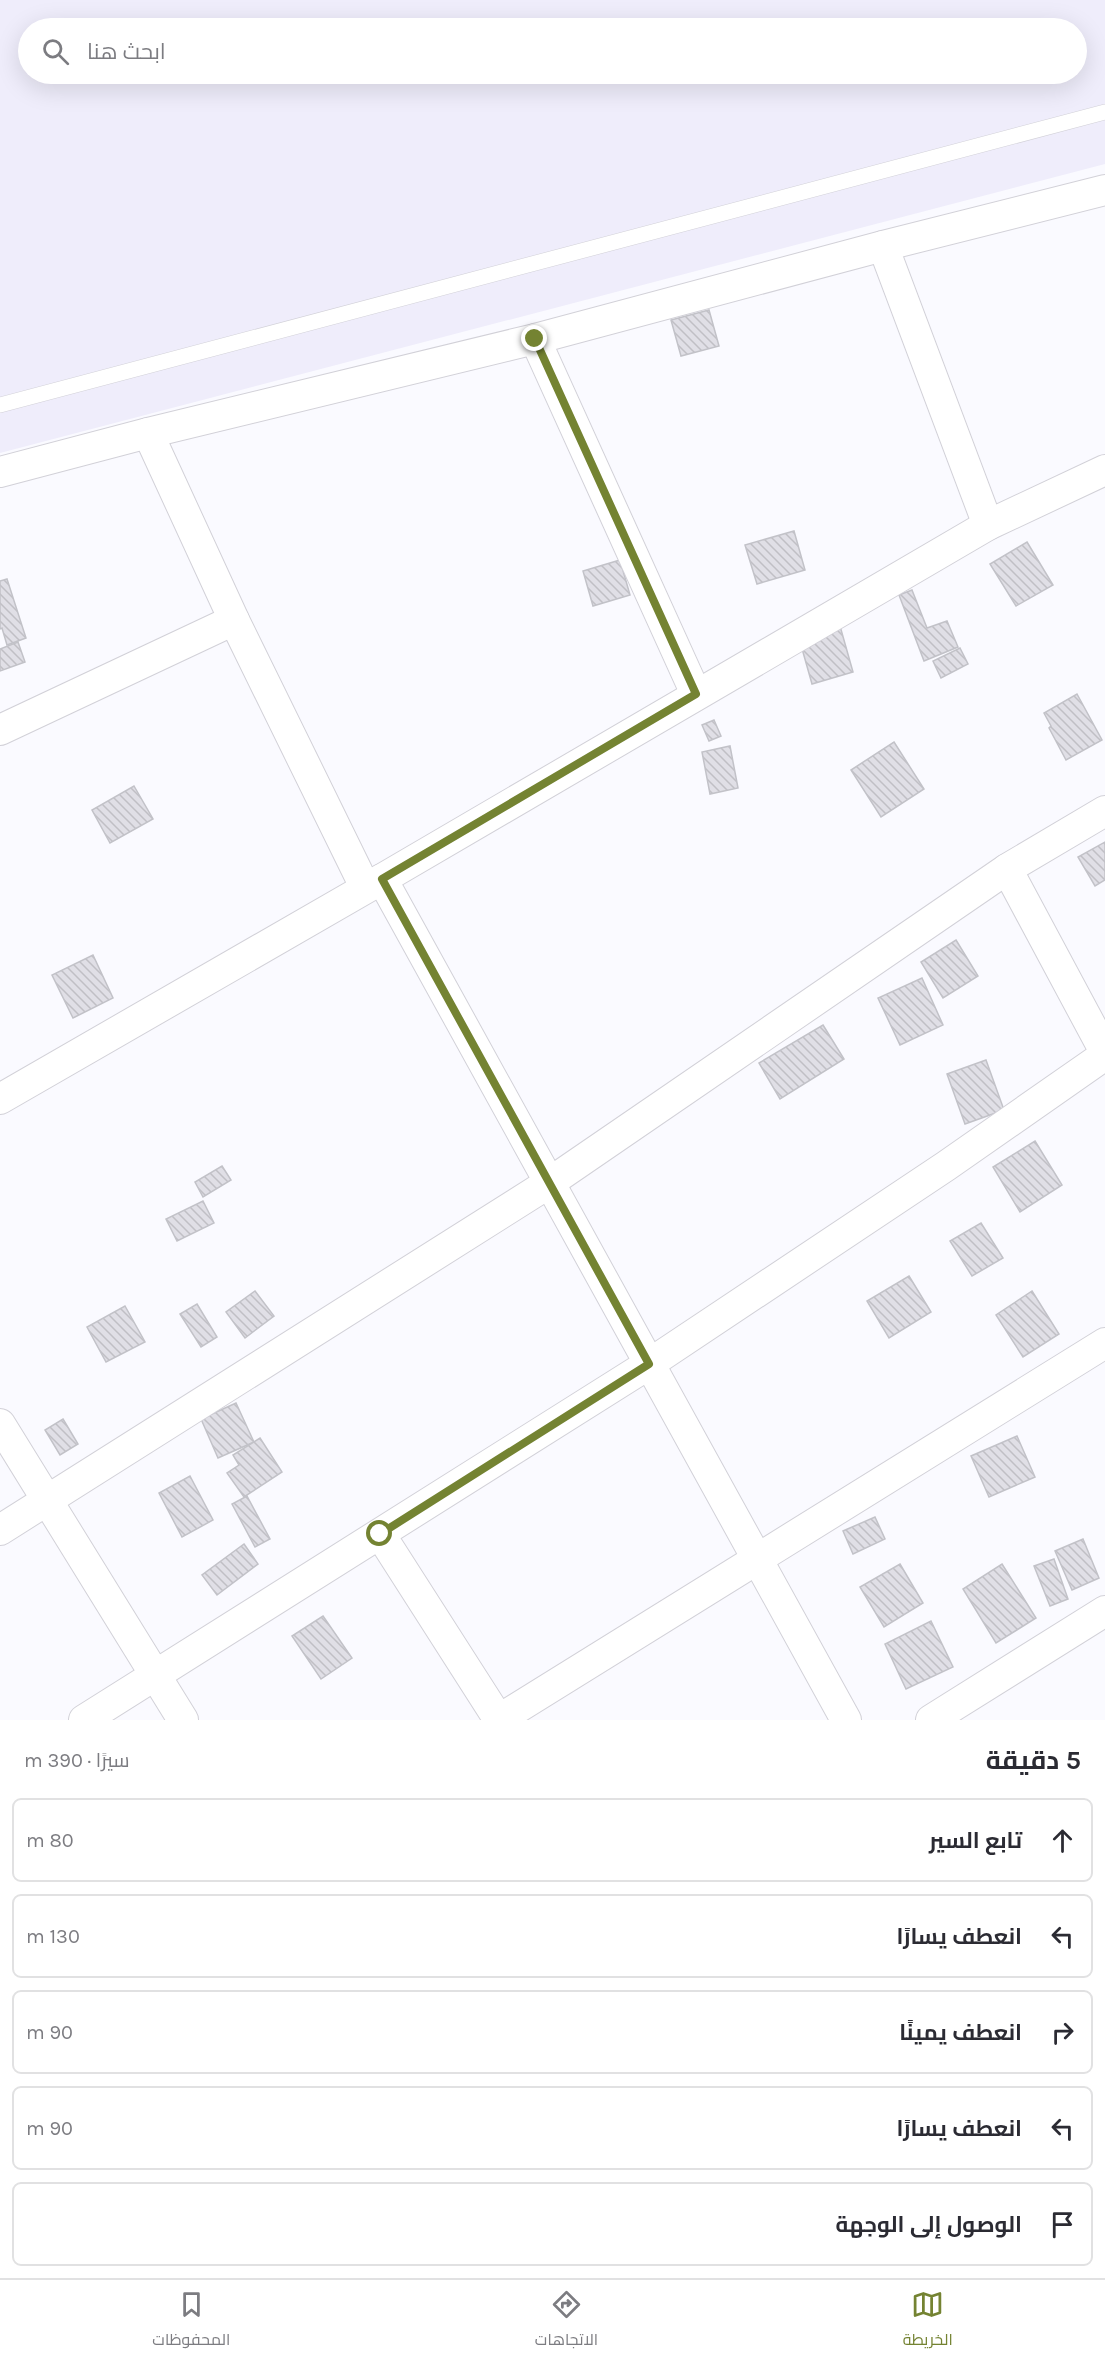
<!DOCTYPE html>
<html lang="ar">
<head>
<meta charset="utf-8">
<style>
	body { margin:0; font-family:Karla,Cairo,sans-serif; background:#f7f7f7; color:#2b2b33; direction:rtl }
	.stop { position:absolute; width:18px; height:18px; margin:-14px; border:4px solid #748332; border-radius:50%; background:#fff }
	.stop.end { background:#748332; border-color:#fff; box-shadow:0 2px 6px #0008 }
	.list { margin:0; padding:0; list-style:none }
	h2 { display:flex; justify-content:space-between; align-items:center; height:78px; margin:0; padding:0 24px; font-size:26px }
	h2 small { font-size:20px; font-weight:400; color:#7c7c81 }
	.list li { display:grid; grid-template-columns:39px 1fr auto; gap:18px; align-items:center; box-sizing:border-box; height:84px; margin:0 12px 12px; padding:0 12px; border:2px solid #e1e1e2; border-radius:9px }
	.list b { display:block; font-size:22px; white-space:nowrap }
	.list em { font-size:20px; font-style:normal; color:#7c7c81 }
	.icon { flex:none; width:33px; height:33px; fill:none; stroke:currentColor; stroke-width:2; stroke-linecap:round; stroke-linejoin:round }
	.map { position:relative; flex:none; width:1105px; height:1720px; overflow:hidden; direction:ltr }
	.search { position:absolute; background:#fff; box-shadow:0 6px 24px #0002; left:18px; right:18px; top:18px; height:66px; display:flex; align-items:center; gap:15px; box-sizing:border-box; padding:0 21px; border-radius:33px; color:#7c7c81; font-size:22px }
	.sheet { height:558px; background:#fff }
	nav { display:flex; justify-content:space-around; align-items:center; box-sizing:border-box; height:84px; border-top:2px solid #e1e1e2; background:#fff; font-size:16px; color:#7c7c81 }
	nav a { display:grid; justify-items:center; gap:3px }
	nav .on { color:#748332 }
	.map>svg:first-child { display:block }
	.built { fill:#efedfb; fill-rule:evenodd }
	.building { fill:url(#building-back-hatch); stroke:#c2c2c8; stroke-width:1.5 }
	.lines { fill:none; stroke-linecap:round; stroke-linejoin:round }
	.lane-casing { stroke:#d2d1d8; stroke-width:16 }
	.street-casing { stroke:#d2d1d8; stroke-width:32 }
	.lane { stroke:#fff; stroke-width:15 }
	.street { stroke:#fff; stroke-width:30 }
	.route { stroke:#748332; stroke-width:8 }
</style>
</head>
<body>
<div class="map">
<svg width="1105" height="1720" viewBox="0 0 1105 1720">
	<defs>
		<pattern id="building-back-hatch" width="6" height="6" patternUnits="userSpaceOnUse" patternTransform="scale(1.5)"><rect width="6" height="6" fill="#e0dfe6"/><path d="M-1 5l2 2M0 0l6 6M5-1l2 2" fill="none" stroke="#c0bfc5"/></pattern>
	</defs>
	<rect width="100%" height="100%" fill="#fafaff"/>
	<!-- built -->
	<path class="built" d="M0,0H1105V164L0,453ZM28,28H1076V74H28Z"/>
	<!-- building -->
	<g class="building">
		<path d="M709,310L719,346L681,356L671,320Z"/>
		<path d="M794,531L805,570L757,584L745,545Z"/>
		<path d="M1027,542L1053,585L1016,606L990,564Z"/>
		<path d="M620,560L630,595L593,606L583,571Z"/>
		<path d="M7,579L26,638L7,645L2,628L0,629V581Z"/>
		<path d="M912,590L927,628L947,621L958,647L924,661L899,595Z"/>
		<path d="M840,626L853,672L812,684L799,638Z"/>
		<path d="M18,642L25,662L0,671V649Z"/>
		<path d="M960,648L968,664L941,678L933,661Z"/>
		<path d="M1077,694L1102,740L1066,760L1049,728L1051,726L1044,713Z"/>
		<path d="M714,720L721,736L709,741L702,725Z"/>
		<path d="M894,742L924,789L881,817L851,770Z"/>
		<path d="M730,746L738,788L710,794L702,752Z"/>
		<path d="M134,786L153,819L110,843L92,810Z"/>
		<path d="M1105,842V880L1095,886L1078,857Z"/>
		<path d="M956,940L978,976L943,998L921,962Z"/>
		<path d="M93,955L113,998L73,1018L52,975Z"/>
		<path d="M922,978L943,1025L900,1045L878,998Z"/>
		<path d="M823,1025L844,1059L780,1099L759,1063Z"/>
		<path d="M986,1060L1004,1110L965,1124L947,1074Z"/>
		<path d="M1035,1141L1062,1185L1020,1212L993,1167Z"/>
		<path d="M222,1166L231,1180L203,1197L195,1182Z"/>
		<path d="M203,1201L214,1223L177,1241L166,1219Z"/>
		<path d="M981,1223L1003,1258L972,1276L950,1241Z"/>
		<path d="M909,1276L931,1312L889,1338L867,1301Z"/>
		<path d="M255,1291L274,1316L245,1338L226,1312Z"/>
		<path d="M1032,1291L1059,1334L1023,1357L996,1315Z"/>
		<path d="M197,1304L217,1337L201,1347L180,1314Z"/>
		<path d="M125,1306L145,1342L106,1362L87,1327Z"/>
		<path d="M236,1403L254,1442L218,1458L201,1419Z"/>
		<path d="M63,1419L78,1444L60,1455L45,1430Z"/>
		<path d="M1017,1436L1035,1477L989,1497L971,1456Z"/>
		<path d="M260,1438L282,1472L244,1497L227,1473L239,1465L233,1455Z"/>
		<path d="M190,1476L213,1520L182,1537L159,1493Z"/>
		<path d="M247,1496L270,1539L255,1547L232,1504Z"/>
		<path d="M875,1517L885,1539L853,1554L843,1531Z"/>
		<path d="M1083,1539L1099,1578L1072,1590L1055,1551Z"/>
		<path d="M244,1544L258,1564L217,1595L202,1575Z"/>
		<path d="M1054,1559L1068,1599L1050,1606L1034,1566Z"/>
		<path d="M900,1564L923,1603L884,1627L860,1587Z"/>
		<path d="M1002,1564L1036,1618L996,1643L963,1589Z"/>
		<path d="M323,1616L352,1658L321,1679L292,1636Z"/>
		<path d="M931,1621L953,1667L906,1689L885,1644Z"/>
	</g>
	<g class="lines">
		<defs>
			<path id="lane" d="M0,405L1105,112"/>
			<g id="street">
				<path d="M883,246L988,525"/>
				<path d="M535,339L696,694"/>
				<path d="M148,433L234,620L365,887"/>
				<path d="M0,472L148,433L535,339L883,246L1105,190"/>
				<path d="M0,730L234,620"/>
				<path d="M1007,869L1105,1052"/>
				<path d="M382,879L846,1720"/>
				<path d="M0,1099L382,879L988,525L1105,470"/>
				<path d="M0,1424L183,1720"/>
				<path d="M0,1530L549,1183L1007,869L1105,811"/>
				<path d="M380,1534L499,1720"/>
				<path d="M84,1720L649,1364L946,1166L1105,1055"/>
				<path d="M498,1720L1105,1343"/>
				<path d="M931,1720L1105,1611"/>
			</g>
		</defs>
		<!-- lane casing -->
		<use href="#lane" class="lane-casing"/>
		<!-- street casing -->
		<use href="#street" class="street-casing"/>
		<!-- lane -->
		<use href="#lane" class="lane"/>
		<!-- street -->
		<use href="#street" class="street"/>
	</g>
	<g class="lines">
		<!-- route -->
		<path class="route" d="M380,1534L649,1364L382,879L696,694L535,339"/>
	</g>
</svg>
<div class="stop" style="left:380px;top:1534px"></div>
<div class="stop end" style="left:535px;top:339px"></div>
<div class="search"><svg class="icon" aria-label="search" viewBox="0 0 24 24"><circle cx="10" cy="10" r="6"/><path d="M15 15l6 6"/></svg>ابحث هنا</div>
</div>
<section class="sheet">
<h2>5 دقيقة<small>سيرًا · 390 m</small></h2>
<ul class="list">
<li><svg class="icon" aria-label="ahead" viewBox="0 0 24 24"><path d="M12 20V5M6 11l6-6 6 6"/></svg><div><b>تابع السير</b></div><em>80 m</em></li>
<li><svg class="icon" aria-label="left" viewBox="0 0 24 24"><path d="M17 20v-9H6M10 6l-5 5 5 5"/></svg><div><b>انعطف يسارًا</b></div><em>130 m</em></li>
<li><svg class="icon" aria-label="right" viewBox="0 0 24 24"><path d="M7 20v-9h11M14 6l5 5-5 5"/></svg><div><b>انعطف يمينًا</b></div><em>90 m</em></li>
<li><svg class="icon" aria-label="left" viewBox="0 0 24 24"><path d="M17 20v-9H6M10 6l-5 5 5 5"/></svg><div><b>انعطف يسارًا</b></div><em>90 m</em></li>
<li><svg class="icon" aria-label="arrive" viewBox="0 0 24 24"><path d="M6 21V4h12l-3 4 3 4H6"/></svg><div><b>الوصول إلى الوجهة</b></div></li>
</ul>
</section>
<nav>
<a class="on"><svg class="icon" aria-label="map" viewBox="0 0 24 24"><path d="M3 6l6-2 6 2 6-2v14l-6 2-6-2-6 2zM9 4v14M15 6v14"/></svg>الخريطة</a>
<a><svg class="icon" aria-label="directions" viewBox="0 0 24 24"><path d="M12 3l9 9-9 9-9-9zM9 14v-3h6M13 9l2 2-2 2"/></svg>الاتجاهات</a>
<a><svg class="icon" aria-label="saved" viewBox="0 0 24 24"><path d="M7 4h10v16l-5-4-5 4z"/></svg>المحفوظات</a>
</nav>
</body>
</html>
